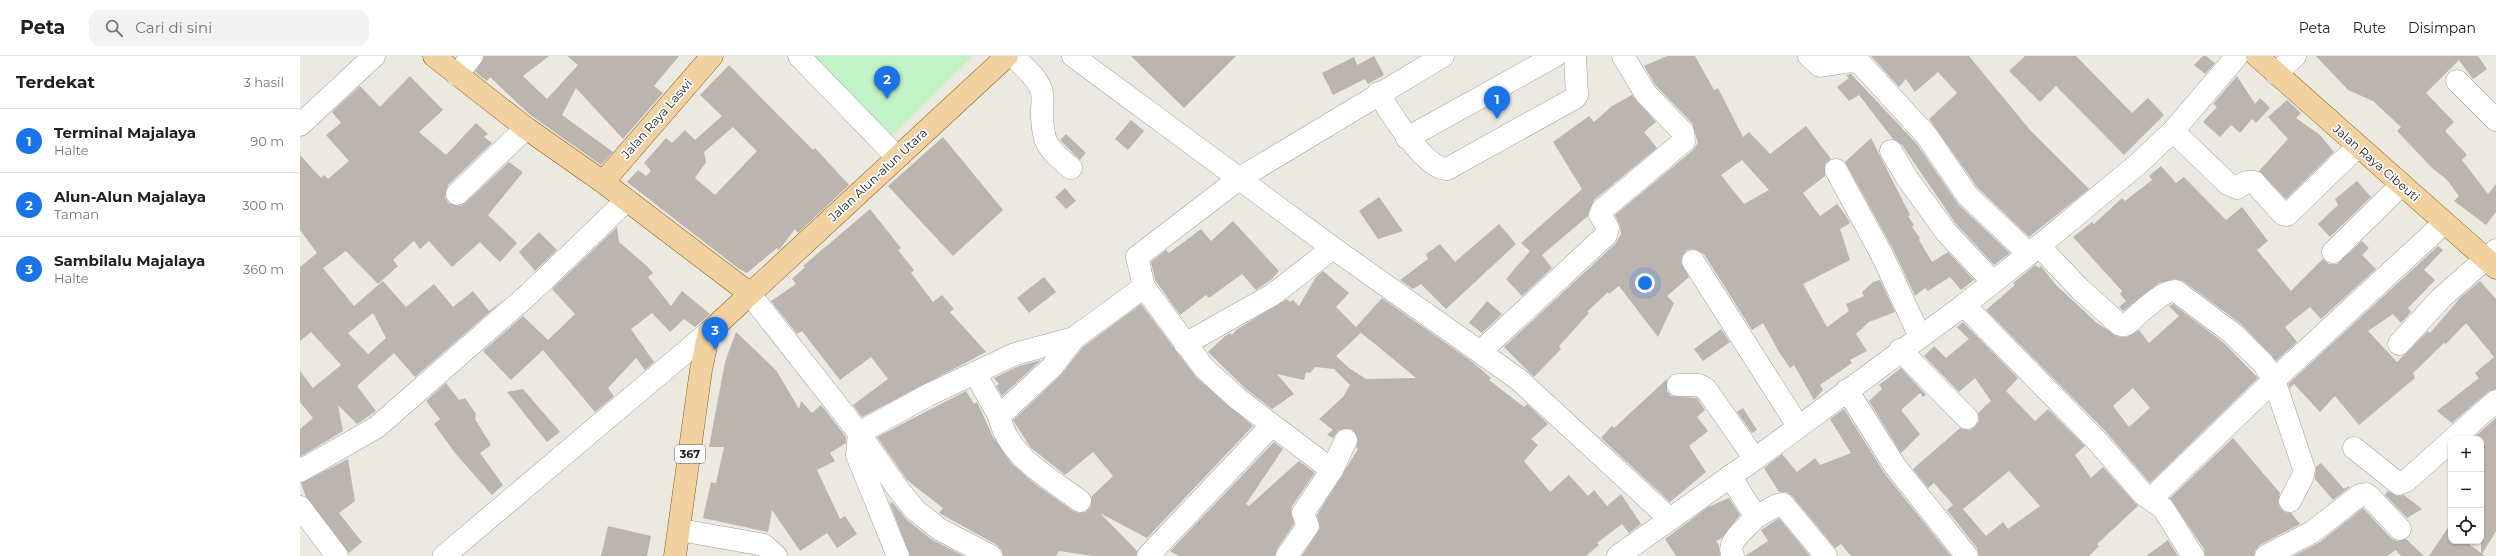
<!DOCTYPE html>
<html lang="id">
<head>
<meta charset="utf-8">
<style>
	body { margin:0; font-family:Montserrat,sans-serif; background:#f2f2f2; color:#202124 }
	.controls { position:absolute; right:12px; bottom:12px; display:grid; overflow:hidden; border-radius:8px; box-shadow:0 1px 3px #0004 }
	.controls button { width:36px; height:36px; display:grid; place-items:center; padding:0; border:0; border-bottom:1px solid #e0e0e0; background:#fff; color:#202124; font:20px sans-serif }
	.you { position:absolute; left:1345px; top:227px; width:14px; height:14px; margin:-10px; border:3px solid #fff; border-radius:50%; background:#1a73e8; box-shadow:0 0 0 6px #1a73e833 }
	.badge { display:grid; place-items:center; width:26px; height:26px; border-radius:50%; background:#1a73e8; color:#fff; font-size:13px; font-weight:700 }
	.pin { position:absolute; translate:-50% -33px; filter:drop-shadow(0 1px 2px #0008) }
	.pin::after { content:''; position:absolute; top:21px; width:14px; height:12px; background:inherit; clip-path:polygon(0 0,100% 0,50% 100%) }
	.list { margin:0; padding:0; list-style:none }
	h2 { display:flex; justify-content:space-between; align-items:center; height:52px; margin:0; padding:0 16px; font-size:17px }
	h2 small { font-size:13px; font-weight:400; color:#757577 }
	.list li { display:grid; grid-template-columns:26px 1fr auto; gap:12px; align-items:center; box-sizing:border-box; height:64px; padding:0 16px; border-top:1px solid #e0e0e0 }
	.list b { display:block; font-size:15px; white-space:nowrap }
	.list p { margin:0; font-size:13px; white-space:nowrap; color:#757577 }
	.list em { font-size:13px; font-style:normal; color:#757577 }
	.icon { flex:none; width:22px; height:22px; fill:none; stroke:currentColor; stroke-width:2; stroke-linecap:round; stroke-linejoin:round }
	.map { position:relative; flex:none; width:2196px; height:500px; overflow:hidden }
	header { display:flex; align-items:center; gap:24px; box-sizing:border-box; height:56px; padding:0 20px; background:#fff; border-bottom:1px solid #e0e0e0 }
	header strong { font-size:19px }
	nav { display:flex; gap:22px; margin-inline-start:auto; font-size:14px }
	.search { width:280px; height:36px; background:#f2f2f2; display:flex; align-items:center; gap:10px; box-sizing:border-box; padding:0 14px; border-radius:12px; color:#757577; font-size:15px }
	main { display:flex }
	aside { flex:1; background:#fff }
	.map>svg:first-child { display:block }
	.park { fill:#c1f3c6 }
	.building { fill:#bcb4af; fill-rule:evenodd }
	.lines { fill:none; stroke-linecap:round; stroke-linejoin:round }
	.minor-casing { stroke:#9f9f9f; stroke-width:23 }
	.major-casing { stroke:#85600d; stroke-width:23 }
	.minor { stroke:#fff; stroke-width:22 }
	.major { stroke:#f2d1a0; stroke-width:22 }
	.labels { text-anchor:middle; stroke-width:3.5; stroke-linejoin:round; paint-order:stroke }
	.shield { fill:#fff; stroke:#5f5f5f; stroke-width:1 }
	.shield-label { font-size:11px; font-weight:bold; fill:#1b1b1b }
	.street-label { font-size:12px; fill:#1b1b1b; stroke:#fff }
</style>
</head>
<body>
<header>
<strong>Peta</strong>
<div class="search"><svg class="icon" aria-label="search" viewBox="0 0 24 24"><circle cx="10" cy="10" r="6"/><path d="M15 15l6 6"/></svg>Cari di sini</div>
<nav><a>Peta</a><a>Rute</a><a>Disimpan</a></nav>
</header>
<main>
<aside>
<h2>Terdekat<small>3 hasil</small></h2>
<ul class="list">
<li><span class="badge">1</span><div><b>Terminal Majalaya</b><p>Halte</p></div><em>90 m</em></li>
<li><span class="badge">2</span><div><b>Alun-Alun Majalaya</b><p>Taman</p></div><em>300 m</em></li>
<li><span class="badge">3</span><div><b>Sambilalu Majalaya</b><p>Halte</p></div><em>360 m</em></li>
</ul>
</aside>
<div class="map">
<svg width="2196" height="500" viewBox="0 0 2196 500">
	<rect width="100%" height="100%" fill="#ece9e1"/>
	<!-- park -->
	<path class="park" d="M502,0H673L586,85Z"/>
	<!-- building -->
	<g class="building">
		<path d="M184,0H249L223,20L247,43L278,9L267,0H379L354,30L363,37L323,83L276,32L262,59L313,96L301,109L229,58L190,21L187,25L175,16Z"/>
		<path d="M831,0H936L884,52Z"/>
		<path d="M1074,0L1084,19L1068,28L1065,23L1033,39L1022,17L1054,1L1057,9Z"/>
		<path d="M1367,0H1395L1414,34L1418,32L1443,81L1449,76L1470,98L1506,70L1531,103L1525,108V120L1503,137L1520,160L1537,148L1547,161L1550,167L1540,173L1550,204L1503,228L1527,271L1549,255L1546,248L1564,240L1562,236L1573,226L1580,224L1595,256L1569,266L1556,278L1567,295L1550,304L1552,307L1520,329L1523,334L1514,344L1494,309L1490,312L1479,296L1463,267L1452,274L1404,198L1393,193L1387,194L1382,200L1381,206L1389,221L1367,240L1374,247L1358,281L1319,230L1309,238L1308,236L1287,256L1289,257L1259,290L1261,293L1234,321L1204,291L1315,188L1321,178L1320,170L1315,159L1392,95L1398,87L1392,67L1356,30L1344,10ZM1442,104L1469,134L1444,148L1421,119Z"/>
		<path d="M1571,0H1669L1730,74L1789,133L1729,181L1677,131L1629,63L1657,37L1638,16L1615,36L1606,23L1599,31Z"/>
		<path d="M1725,0H1776L1832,57L1848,42L1864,59L1824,99L1756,30L1740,46L1709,15Z"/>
		<path d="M1903,0H1906L1915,7L1905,18L1894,9Z"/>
		<path d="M2016,0H2178L2187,13L2173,23L2159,4L2126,37L2154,66L2145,75L2167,99L2162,104L2188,138L2196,128V156L2186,169L2154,145L2159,140L2146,123L2133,113L2097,75L2101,71L2073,45L2048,34Z"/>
		<path d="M429,9L513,94L515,92L549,129L498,177L495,173L479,194L477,192L447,217L439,213L327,126L338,114L346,120L351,115L344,107L366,82L372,87L385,74L395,84L422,60L400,39ZM433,71L457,95L415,139L395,122L406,106L404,96Z"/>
		<path d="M1551,18L1617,88L1658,148L1710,197L1694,209L1656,168L1602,89L1593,83L1559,39L1549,45L1537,31L1549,22L1546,19Z"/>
		<path d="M110,20L143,54L119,76L146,99L176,67L188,78L184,81L192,87L148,129L145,141L148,147L160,150L165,147L209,106L223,116L188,159L217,187L200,206L180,186L152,211L129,185L120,193L114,185L93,204L98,210L78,228L46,195L23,212L54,250L83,225L106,251L134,228L153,251L173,235L189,255L206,242L115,321L94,297L57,330L76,355L57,368L38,349L43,375L0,401V373L13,362L0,346V315L13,332L41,309L11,276L0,285V211L17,197L0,174V99L21,122L24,119L28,123L49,105L26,79L41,67L32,56L60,30L80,51ZM73,257L86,282L68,298L48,277Z"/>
		<path d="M1937,20L1955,48L1960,42L1970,52L1956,67L1952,63L1940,77L1931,69L1920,81L1903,66L1917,51L1913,48Z"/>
		<path d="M1332,39L1356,66L1344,76L1357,92L1294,144L1288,160L1242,199L1252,212L1222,240L1206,223L1230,195L1221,187L1282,133L1253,86L1289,60L1294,66L1312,50Z"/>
		<path d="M1987,44L2001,57L1996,62L2020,79L2034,96L1986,143L1959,115L1988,83L1968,61Z"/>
		<path d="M831,64L844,75L828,94L815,83Z"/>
		<path d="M766,78L786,97L780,104L760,84Z"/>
		<path d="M643,81L703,154L653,200L588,130Z"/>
		<path d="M1571,82L1610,159L1608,160L1614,169L1612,171L1620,182L1619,184L1632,206L1648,196L1674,224L1661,234L1650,221L1628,235L1625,232L1615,240L1594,195L1545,106Z"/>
		<path d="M1861,110L1876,127L1884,121L1926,164L1942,151L1968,185L1957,194L1991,235L2023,203L2029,208H2037L2062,185L2069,192L2062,199L2076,213L2021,263L2010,251L1985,271L1997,286L1976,305L1941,268L1883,225L1875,223L1859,227L1823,255L1819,251L1826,245L1820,238L1822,235L1773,181L1792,166L1794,168L1822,142L1825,145L1852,124L1849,120Z"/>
		<path d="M2057,125L2071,141L2030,181L2018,168L2038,149L2035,143Z"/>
		<path d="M765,132L776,145L766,153L755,141Z"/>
		<path d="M1079,141L1103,175L1078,183L1059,155Z"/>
		<path d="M570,153L601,192L598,194L614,214L611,217L633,246L642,239L654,253L650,256L686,296L562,361L553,349L588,323L571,301L540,324L502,275L497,278L471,245L496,228L492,223L505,211L503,210Z"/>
		<path d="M933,165L979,215L972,223L956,234L942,218L909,242L906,239L880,259L855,224L851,206L866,194L869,197L901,173L911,185Z"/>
		<path d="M1199,168L1216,188L1146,253L1121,228L1113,233L1100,224L1128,203L1126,198L1140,188L1155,206Z"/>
		<path d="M317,171L319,186L348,211L353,217L348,221L371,250L382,235L410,258L395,271L384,263L370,276L352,257L331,273L354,306L345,314L336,302L308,332L314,340L295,356L243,294L211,324L183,295L223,260L248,284L275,258L252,233Z"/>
		<path d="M239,176L257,194L235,215L219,196Z"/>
		<path d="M2138,190L2143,194L2124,214L2135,224L2108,252L2111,256L2101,267L2093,258L2068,275L2097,306L2128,275L2130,277L2161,241L2180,225L2196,243V333L2188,336L2152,367L2137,355L2179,322L2175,317L2194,301L2166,267L2146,288L2144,287L2113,317L2115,322L2059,369L2035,340L2020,356L1994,328L1990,332L1988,328Z"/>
		<path d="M1735,209L1739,212L1741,210L1756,229L1797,267L1819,281H1827L1839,274L1849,287L1879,260L1869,250L1873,248L1924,287L1958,322L1850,427L1807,377L1686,254L1715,229L1713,227ZM1833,332L1850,352L1829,371L1813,350Z"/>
		<path d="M1023,215L1049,237L1036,251L1056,271L1082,242L1171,305L1191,322L1189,324L1224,351L1227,348L1244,364L1248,368L1231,383L1238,389L1224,405L1250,436L1269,419L1288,440L1294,434L1307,450L1321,438L1341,468L1329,477L1322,468L1297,487L1299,489L1286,500H1002L1020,472L1017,459L1058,393L1056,392L1058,383L1052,373L1039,374L1033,382L1027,379L1033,374L1019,363L1043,341L1050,329L1034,313L1015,311L1010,317L1006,316L1004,324L977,318L994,338L972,353L946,333L908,296L925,280L930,277L932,279L936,274L987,243L990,246L993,244L999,250L1016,221ZM1061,277L1075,288L1116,322L1066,323L1049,312L1036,300Z"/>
		<path d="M744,221L756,236L729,257L717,242Z"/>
		<path d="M1187,245L1202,258L1182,277L1169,267Z"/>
		<path d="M841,248L896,321L953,370L847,482L800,457L837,495L836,500H793L759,495L756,500H703L702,494L697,489L639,457L643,452L607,424L577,381L666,335L674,348L677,346L693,381L712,408L735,428L773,455L779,457L785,456L790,452L792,440L813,420L793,396L765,419L730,391L713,364L760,320L783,291Z"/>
		<path d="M1663,266L1718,322L1706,335L1735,365L1748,353L1785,390L1775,399L1791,422L1803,411L1838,450L1797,488L1799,490L1789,500H1679L1677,492L1647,454L1653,449L1634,427L1628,432L1613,413L1660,372L1670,374L1675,371L1679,365L1678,357L1691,345L1675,322L1659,336L1624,300L1634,290L1646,302L1669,283L1657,271ZM1709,415L1740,450L1708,473L1703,466L1686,480L1663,453Z"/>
		<path d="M1421,273L1430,286L1403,305L1394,293Z"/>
		<path d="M436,276L476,314L499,353L501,345L512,357L521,349L546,381V387L530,397L535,405L517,414L540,463L545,460L557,478L537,492L527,477L500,495L472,454L468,476L403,462L411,426L416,427L424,391H409L425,306Z"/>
		<path d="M741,304L702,340L696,330L699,328L694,322L719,310Z"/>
		<path d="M1601,312L1626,339L1623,341L1620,337L1601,354L1620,378L1601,397L1569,345L1582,333L1579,329Z"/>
		<path d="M1367,323V335L1371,340L1397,342L1405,354L1397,361L1408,375L1389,390L1406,416L1370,446L1301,382L1312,370L1314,372Z"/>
		<path d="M146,327L159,344L165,342L176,358L175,363L191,389L180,397L203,429L192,439L155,397L134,368L140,363L126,345Z"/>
		<path d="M223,333L260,376L247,386L207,336Z"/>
		<path d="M1443,352L1457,374L1452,377L1437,356Z"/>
		<path d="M1544,353L1585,418L1651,500H1551L1541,488L1535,492L1492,440L1487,436H1479L1464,412L1482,398L1497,416L1515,402L1520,409L1551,397L1530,363Z"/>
		<path d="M2196,362V475L2182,498L2185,500H2129L2151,467V485H2165L2181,497V383H2172Z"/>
		<path d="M1933,382L1980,437L1978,445L1980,452L1985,456L1991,457L2000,468L1960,489L1955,494L1954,500H1905L1904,493L1870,442Z"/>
		<path d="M974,386L983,393L946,448L949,450L999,405L1015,417L992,450L991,456L994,468L977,493L975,500H879L870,495Z"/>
		<path d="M48,403L55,445L39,457L62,486L49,497L6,441L1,427Z"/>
		<path d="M2021,407L2044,433L2049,430L2050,431L2029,447L2033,444L2015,423L2016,411Z"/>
		<path d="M2088,435L2097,440L2104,439L2122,453L2107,462L2085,439Z"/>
		<path d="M1429,442L1440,459L1422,482L1416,485L1419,489L1420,500H1376L1365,483L1408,451Z"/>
		<path d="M592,446L607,464L631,483L664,500H610L590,448Z"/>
		<path d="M2063,452L2091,482L2097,485L2106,483L2124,500H2101L2096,494L2087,500H1993L2020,486Z"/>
		<path d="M1479,462L1510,500H1445L1468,485L1461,474Z"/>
		<path d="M308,470L351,480L347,500H301Z"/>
		<path d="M1868,484L1878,500H1846Z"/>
	</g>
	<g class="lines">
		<defs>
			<g id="minor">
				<path d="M499,0L597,101"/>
				<path d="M713,0C723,10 736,20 741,33C744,40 742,48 742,55C742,87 747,92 771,112"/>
				<path d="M773,0L1033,192L1218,323L1370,463"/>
				<path d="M1509,0L1520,10L1552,5L1561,8L1627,80L1667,139L1729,198"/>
				<path d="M1976,18L1995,0"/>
				<path d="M157,19L172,0"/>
				<path d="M2157,25L2196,64"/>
				<path d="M1078,37C1088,53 1126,115 1147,113L1275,42L1277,39L1275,0"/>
				<path d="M0,69L74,0"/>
				<path d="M1873,75L1928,128L1937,132L1946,126H1954L1983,158L1987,159L2057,91"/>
				<path d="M1107,82L1255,0"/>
				<path d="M1591,95L1607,122L1646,176L1693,226"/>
				<path d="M1536,114L1583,201L1620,281"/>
				<path d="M157,138L226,72"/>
				<path d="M1739,190L1780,233L1820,269H1826C1837,260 1863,233 1876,235L1932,277L1963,307L1974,324L2004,413L2003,420L1990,445"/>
				<path d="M2033,196L2101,129"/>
				<path d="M1393,205L1498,370"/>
				<path d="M449,237L559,377L598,433L615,454L639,473L691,500"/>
				<path d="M1664,249L1798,386L1844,439L1863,452L1893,500"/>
				<path d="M774,282L752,311L699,360C709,402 748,421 780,445"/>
				<path d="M885,288L972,239L1033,192"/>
				<path d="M2099,288L2141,242L2196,194"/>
				<path d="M1600,294L1667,362"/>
				<path d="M1180,296L1306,179L1308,172L1300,159L1302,154L1384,85L1383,76L1346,38L1323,0"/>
				<path d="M675,317L699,360"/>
				<path d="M1378,329H1399L1406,333L1455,403"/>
				<path d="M1547,334L1595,410L1667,500"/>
				<path d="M2153,383L2196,345"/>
				<path d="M2054,392L2099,428L2106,425L2151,385"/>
				<path d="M1032,414L938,343L904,312L844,231L837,201L940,122L1143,0"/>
				<path d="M0,415L77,371L228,239L327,144"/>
				<path d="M1430,420L1456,461C1447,472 1425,486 1433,500"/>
				<path d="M1851,443L1974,324L2144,167"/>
				<path d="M0,451L37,500"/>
				<path d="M1456,461L1477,449L1483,448L1526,500"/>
				<path d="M380,474L464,489L476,500"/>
				<path d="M144,500L409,276"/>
				<path d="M598,500L557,399L559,377L628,339L715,298L774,282L844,231"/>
				<path d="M848,500L972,369"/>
				<path d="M987,500L1008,470L1003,457L1032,414L1046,384"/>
				<path d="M1318,500L1455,403L1664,249L1739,190L1838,108L1873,75L1937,0"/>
				<path d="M1966,500L2012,476L2060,439L2066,438L2070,441L2100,473"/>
			</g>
			<g id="major">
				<path d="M134,0L226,72L303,126L449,237"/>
				<path d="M1957,0L2196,212"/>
				<path d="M303,126L412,0"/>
				<path d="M375,500L401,314L409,276L707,0"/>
			</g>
		</defs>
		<!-- minor casing -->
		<use href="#minor" class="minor-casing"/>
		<!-- major casing -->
		<use href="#major" class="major-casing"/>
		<!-- minor -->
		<use href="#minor" class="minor"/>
		<!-- major -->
		<use href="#major" class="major"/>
	</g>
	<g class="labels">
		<!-- shield labels -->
		<rect class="shield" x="375" y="389" width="30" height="18" rx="3"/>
		<g class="shield-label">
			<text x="390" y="402">367</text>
		</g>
		<!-- street labels -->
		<g class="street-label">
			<text transform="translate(357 63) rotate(-49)" y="4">Jalan Raya Laswi</text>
			<text transform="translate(2076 107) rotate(41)" y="4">Jalan Raya Cibeuti</text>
			<text transform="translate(578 119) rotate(-43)" y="4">Jalan Alun-alun Utara</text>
		</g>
	</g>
</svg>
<div class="controls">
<button>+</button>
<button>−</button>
<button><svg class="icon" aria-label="locate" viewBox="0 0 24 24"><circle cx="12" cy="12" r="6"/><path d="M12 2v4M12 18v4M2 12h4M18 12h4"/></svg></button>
</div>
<div class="you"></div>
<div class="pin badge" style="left:1197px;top:63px">1</div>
<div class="pin badge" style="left:587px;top:43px">2</div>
<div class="pin badge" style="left:415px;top:294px">3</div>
</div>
</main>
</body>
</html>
